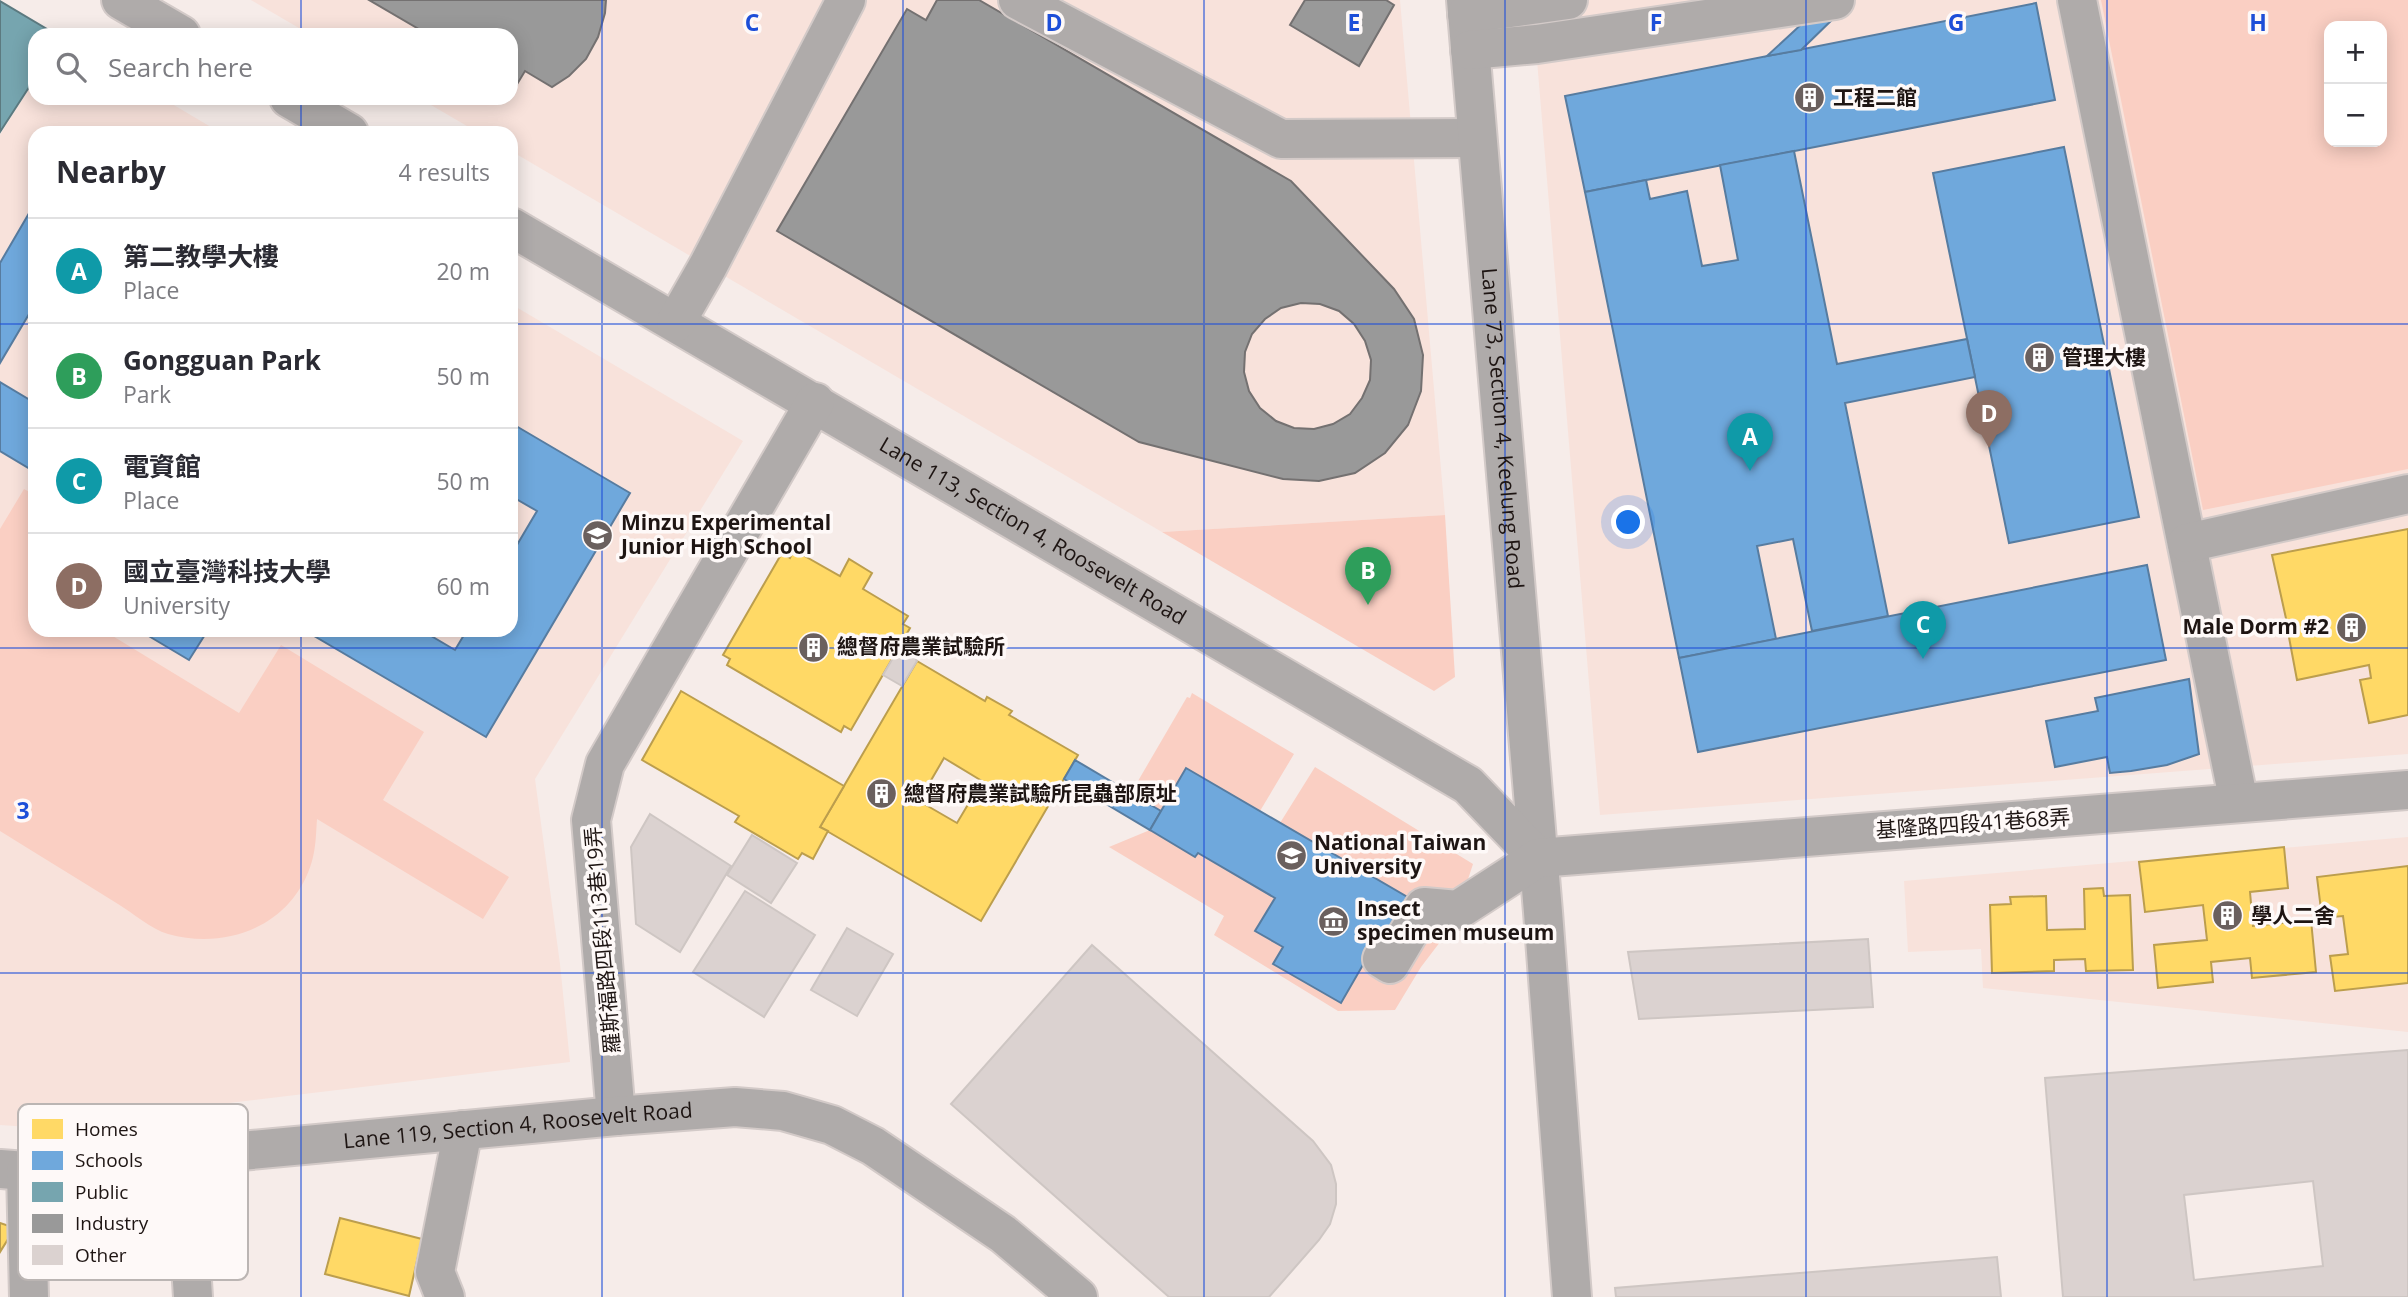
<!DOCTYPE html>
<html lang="en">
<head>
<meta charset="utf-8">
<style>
	body { margin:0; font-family:"Open Sans","Noto Sans TC",sans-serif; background:#f2f2f3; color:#2b2b33 }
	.controls { position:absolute; right:21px; top:21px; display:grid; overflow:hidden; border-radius:14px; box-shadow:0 4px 18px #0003 }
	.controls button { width:63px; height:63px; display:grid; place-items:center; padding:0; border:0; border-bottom:2px solid #e1e1e2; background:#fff; color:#2b2b33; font:35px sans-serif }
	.you { position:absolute; left:1629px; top:523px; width:24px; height:24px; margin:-18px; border:5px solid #fff; border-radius:50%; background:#1a73e8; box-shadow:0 0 0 10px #1a73e833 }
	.badge { display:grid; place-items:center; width:46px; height:46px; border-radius:50%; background:#0f766e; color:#fff; font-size:23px; font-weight:700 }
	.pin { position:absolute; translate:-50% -58px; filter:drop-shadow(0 2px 4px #0008) }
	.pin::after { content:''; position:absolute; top:37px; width:24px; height:21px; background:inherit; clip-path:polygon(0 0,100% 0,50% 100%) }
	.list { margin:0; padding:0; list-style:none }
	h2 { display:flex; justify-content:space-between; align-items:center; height:91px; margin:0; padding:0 28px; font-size:30px }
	h2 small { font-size:23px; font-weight:400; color:#7c7c81 }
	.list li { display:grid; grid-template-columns:46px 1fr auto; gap:21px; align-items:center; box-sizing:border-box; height:105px; padding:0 28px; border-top:2px solid #e1e1e2 }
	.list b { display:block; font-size:26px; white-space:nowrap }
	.list p { margin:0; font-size:23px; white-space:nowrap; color:#7c7c81 }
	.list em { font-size:23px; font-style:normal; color:#7c7c81 }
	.icon { flex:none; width:38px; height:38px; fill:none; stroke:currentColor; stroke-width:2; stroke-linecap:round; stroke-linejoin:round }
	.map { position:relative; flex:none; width:2408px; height:1297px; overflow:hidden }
	.search { position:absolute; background:#fff; box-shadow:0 4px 18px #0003; left:28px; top:28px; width:490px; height:77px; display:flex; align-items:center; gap:18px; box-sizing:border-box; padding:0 24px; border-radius:21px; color:#7c7c81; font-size:26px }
	.panel { position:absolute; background:#fff; box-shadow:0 4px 18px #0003; left:28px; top:126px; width:490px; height:511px; border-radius:21px }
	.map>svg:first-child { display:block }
	.built { fill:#f8e2db; fill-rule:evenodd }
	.green { fill:#facfc3; fill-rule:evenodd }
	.homes { fill:#ffd966; stroke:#bc9e4d; stroke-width:2; fill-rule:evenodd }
	.schools { fill:#6fa8dc; stroke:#577ca0; stroke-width:2 }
	.public { fill:#76a5af; stroke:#5c7a80; stroke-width:2 }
	.industry { fill:#999; stroke:#747171; stroke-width:2; fill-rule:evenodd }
	.building { fill:#dbd2d0; stroke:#cec6c3; stroke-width:2; fill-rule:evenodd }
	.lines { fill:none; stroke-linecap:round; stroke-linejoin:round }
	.minor-casing { stroke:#d3cac8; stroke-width:42 }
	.minor { stroke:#afabaa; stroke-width:38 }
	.grid { fill:none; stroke:#1d4ed8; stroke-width:2; stroke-opacity:0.55 }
	.labels { text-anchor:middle; stroke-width:7; stroke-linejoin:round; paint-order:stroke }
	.poi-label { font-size:21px; font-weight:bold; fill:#1e1513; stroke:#fef9f8; text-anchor:start }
	.street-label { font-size:21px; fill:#1e1513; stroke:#fef9f8 }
	.key { fill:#fef9f8; stroke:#bbb5b3; stroke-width:2 }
	.key-label { font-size:19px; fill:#1e1513 }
	.grid-label { font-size:23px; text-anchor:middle; font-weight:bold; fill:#1d4ed8; stroke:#fef9f8; stroke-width:7; stroke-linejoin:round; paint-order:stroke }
</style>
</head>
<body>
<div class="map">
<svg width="2408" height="1297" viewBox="0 0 2408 1297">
	<rect width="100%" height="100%" fill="#f6ece9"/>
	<!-- built -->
	<g class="built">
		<path d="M251,0H1400L1445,515L1162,532L511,151V133H479L419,98H511V35H311Z"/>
		<path d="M1532,0H2408V754L1600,815ZM2329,26H2382V142H2329Z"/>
		<path d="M35,79V98H162L221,133H35V630H511V304L743,441L535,779L560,964L570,1062L29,1127L0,1125V135Z"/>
		<path d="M2408,837V1032L1983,988L1981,949L1908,952L1904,881Z"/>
	</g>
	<!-- green -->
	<g class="green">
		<path d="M2101,0H2408V469L2203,510ZM2329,26H2382V142H2329Z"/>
		<path d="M24,489L35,495V630H113L111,635L239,713L281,645L424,732L383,800L509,877L483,919L317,819C316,833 316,847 312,861C294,924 229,951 168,934C151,929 133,913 118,904C79,880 39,855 0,831V529Z"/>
		<path d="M1445,515L1455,677L1434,691L1162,532Z"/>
		<path d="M1192,693L1294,754L1260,811L1186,768L1161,811L1131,793L1187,697L1190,698Z"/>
		<path d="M1315,767L1473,864L1453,925L1421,967L1395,1010L1338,1011L1214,935L1224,916L1109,847L1150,830L1195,857L1198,853L1275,898L1255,931L1283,947L1274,964L1341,1003L1364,963L1280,823Z"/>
	</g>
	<!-- homes -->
	<g class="homes">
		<path d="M2408,529V715L2369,723L2360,680L2371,678L2369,665L2297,680L2288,632L2297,631L2294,621L2287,623L2272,555Z"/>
		<path d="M794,550L840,576L849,559L872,573L863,589L908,616L903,624L910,628L851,730L844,726L841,732L727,665L730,659L723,655L782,553L790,558Z"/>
		<path d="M917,661L985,701L987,697L1012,711L1009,715L1078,755L981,921L820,827ZM944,758L982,781L957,823L919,801Z"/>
		<path d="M681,691L844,786L820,827L828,831L813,859L802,853L798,859L735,822L739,816L642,760Z"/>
		<path d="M2284,847L2288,888L2250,892L2253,926L2311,920L2316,972L2252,978L2250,958L2211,962L2213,982L2158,988L2154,945L2207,940L2203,905L2145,912L2139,862Z"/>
		<path d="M2408,866V983L2335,991L2330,956L2348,954L2343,916L2322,918L2317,877Z"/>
		<path d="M2103,888L2104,896L2130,895L2133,970L2086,971L2085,959L2054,960V971L1992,973L1990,905L2011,904L2010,897L2046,896L2047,930L2085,929L2084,889Z"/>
		<path d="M340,1218L422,1239L409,1296L325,1274Z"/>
		<path d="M0,1223L15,1228L0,1252Z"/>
	</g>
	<!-- schools -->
	<g class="schools">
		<path d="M2036,3L2055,100L1585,192L1565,96Z"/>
		<path d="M1819,8L1840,12L1801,50L1767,56Z"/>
		<path d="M2064,147L2139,517L2009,543L1933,173Z"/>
		<path d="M1794,151L1837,364L1967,339L1975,377L1845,403L1888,616L1812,631L1793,539L1757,546L1776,639L1679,658L1585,192L1646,180L1650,199L1687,191L1702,266L1738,260L1720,165Z"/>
		<path d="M35,203V304L0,363V263Z"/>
		<path d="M0,382L35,403V472L0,451Z"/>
		<path d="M511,423L630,493L486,737L304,630H421L455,650L467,630H511V555L537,511L511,496Z"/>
		<path d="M2147,565L2166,660L1698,752L1679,658Z"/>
		<path d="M150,630H208L189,660L147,635Z"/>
		<path d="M2189,679L2199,754L2167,765L2131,771L2110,773L2107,757L2055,767L2046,721L2098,711L2095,698Z"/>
		<path d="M1075,760L1161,811L1150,830L1064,779Z"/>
		<path d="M1186,768L1416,902L1364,963L1341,1003L1273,964L1283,947L1255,931L1275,898L1198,853L1195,857L1150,830Z"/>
	</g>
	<!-- public -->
	<path class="public" d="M0,1L57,35H35V78L0,132Z"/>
	<!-- industry -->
	<g class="industry">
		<path d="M369,0H606L605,13L598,37L586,59L569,76L552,87L525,71L516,86L511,83V35H429Z"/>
		<path d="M937,0H979L1291,181L1394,289L1414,319L1423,355L1421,391L1408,425L1385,453L1355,473L1319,481L1283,479L1139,442L777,231L907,9L926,20ZM1301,303L1320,304L1339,311L1354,324L1365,341L1371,360L1370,380L1362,398L1350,414L1333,424L1314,429L1294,428L1276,421L1260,408L1249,391L1244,372L1245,352L1252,334L1265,319L1281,308Z"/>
		<path d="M1305,0H1386L1394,5L1359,66L1290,25Z"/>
	</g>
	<!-- building -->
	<g class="building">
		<path d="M904,639L917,661L902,686L883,675Z"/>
		<path d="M650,814L731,866L680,952L636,924L631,847Z"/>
		<path d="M752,835L797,863L771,903L727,875Z"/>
		<path d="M745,891L815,935L764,1017L693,972Z"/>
		<path d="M847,928L893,954L857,1016L811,990Z"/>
		<path d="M1868,939L1873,1007L1639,1019L1628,952Z"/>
		<path d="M1092,945L1313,1141L1331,1165L1336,1184V1204L1330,1224L1319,1240L1269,1297H1169L951,1104Z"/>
		<path d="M2408,1050V1297H2063L2045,1078ZM2313,1181L2323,1266L2194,1280L2184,1195Z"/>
		<path d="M1997,1257L2001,1297H1616L1615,1288Z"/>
	</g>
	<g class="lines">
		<defs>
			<g id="minor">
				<path d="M121,0L181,35"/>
				<path d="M1018,0L1281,139L1477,138"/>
				<path id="s1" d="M1466,0L1543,912L1572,1297"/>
				<path d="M2077,0L2239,803"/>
				<path d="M1467,14L1568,0"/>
				<path d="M1470,50L1537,44L1835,0"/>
				<path d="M289,98L349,133"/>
				<path id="s2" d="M511,227L1468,785L1538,858"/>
				<path d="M676,322L708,266L846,0"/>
				<path d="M2187,543L2408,494"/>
				<path d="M1382,959L1390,964L1424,907L1458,910L1538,858L2408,790"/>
				<path d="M616,1116L591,820L605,764L815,402"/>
				<path d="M184,1156L193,1297"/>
				<path id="s3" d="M0,1169L26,1171L616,1116L735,1107L783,1111L832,1125L873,1146L1003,1234L1078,1297"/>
				<path d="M26,1171L29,1297"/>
				<path d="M445,1297L435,1272L463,1130"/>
			</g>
		</defs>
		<!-- minor casing -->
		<use href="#minor" class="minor-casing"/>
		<!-- minor -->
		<use href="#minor" class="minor"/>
	</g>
	<!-- grid -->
	<path class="grid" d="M301,0V35M602,0V1297M903,0V1297M1204,0V1297M1505,0V1297M1806,0V1297M2107,0V1297M301,98V133M0,324H35M511,324H2408M301,630V1297M0,648H2408M0,973H2408"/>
	<!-- icons -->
	<defs>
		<symbol id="building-disc" viewBox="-11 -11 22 22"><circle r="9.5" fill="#6a605e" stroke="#fef9f8"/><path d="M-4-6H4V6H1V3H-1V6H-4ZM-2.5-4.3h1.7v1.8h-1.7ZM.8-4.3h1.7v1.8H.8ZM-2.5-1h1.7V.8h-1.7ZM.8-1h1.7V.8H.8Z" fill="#fff"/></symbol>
		<symbol id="school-disc" viewBox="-11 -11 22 22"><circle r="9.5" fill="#6a605e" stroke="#fef9f8"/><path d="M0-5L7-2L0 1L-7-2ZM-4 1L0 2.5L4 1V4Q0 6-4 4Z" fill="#fff"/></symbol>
		<symbol id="university-disc" viewBox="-11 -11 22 22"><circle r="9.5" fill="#6a605e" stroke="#fef9f8"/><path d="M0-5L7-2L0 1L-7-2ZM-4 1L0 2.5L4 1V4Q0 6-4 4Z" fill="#fff"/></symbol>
		<symbol id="museum-disc" viewBox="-11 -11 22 22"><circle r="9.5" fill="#6a605e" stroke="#fef9f8"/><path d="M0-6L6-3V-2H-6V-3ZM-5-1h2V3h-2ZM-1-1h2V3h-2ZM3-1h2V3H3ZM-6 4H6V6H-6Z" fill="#fff"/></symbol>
	</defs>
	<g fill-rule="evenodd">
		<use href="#building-disc" x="1792" y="80" width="35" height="35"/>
		<use href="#building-disc" x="2022" y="340" width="35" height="35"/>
		<use href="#school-disc" x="580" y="518" width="35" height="35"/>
		<use href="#building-disc" x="2334" y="610" width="35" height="35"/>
		<use href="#building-disc" x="796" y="630" width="35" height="35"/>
		<use href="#building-disc" x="864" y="776" width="35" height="35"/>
		<use href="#university-disc" x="1274" y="838" width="35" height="35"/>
		<use href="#building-disc" x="2210" y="898" width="35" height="35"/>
		<use href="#museum-disc" x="1316" y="904" width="35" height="35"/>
	</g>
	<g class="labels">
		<!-- poi labels -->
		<g class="poi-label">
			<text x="1833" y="105">工程二館</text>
			<text x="2062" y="365">管理大樓</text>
			<text x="621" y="530">Minzu Experimental<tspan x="621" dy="24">Junior High School</tspan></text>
			<text x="2329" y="634" text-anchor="end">Male Dorm #2</text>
			<text x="837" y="654">總督府農業試驗所</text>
			<text x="904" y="801">總督府農業試驗所昆蟲部原址</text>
			<text x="1314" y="850">National Taiwan<tspan x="1314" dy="24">University</tspan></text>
			<text x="1357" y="916">Insect<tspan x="1357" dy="24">specimen museum</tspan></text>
			<text x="2251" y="923">學人二舍</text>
		</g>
		<!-- street labels -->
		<g class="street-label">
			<text dy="7" stroke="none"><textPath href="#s1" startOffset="430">Lane 73, Section 4, Keelung Road</textPath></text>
			<text dy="7" stroke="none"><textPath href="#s2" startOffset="604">Lane 113, Section 4, Roosevelt Road</textPath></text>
			<text transform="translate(1973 824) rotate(-4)" y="7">基隆路四段41巷68弄</text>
			<text transform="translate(603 940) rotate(-95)" y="7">羅斯福路四段113巷19弄</text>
			<text dy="7" stroke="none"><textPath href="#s3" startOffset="520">Lane 119, Section 4, Roosevelt Road</textPath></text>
		</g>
	</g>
	<!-- legend -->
	<rect x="18" y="1104" width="230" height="176" rx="10" class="key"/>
	<rect x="32" y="1119" width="31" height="20" fill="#ffd966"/>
	<rect x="32" y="1151" width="31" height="19" fill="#6fa8dc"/>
	<rect x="32" y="1182" width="31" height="20" fill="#76a5af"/>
	<rect x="32" y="1214" width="31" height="19" fill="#999"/>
	<rect x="32" y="1245" width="31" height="20" fill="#dbd2d0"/>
	<g class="key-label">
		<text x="75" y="1136">Homes</text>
		<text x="75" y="1167">Schools</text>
		<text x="75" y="1199">Public</text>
		<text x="75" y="1230">Industry</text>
		<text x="75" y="1262">Other</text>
	</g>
	<g class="grid-label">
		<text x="752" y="31">C</text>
		<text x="1054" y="31">D</text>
		<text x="1354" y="31">E</text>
		<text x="1656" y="31">F</text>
		<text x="1956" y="31">G</text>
		<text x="2258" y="31">H</text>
		<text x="23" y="819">3</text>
	</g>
</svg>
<div class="controls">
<button>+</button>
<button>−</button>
</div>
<div class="you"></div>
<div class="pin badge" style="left:1750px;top:471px;background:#0f9aa8">A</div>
<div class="pin badge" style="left:1368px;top:605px;background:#2e9e5b">B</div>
<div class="pin badge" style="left:1923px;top:659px;background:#0f9aa8">C</div>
<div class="pin badge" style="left:1989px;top:448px;background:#8d6e63">D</div>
<div class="search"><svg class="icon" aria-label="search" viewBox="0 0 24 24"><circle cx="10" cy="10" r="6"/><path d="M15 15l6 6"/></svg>Search here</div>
<section class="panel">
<h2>Nearby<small>4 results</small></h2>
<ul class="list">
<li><span class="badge" style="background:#0f9aa8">A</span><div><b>第二教學大樓</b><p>Place</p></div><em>20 m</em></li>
<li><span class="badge" style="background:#2e9e5b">B</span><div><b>Gongguan Park</b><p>Park</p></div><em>50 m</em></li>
<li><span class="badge" style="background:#0f9aa8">C</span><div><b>電資館</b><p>Place</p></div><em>50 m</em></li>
<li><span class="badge" style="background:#8d6e63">D</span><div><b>國立臺灣科技大學</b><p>University</p></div><em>60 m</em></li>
</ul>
</section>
</div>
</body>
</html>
